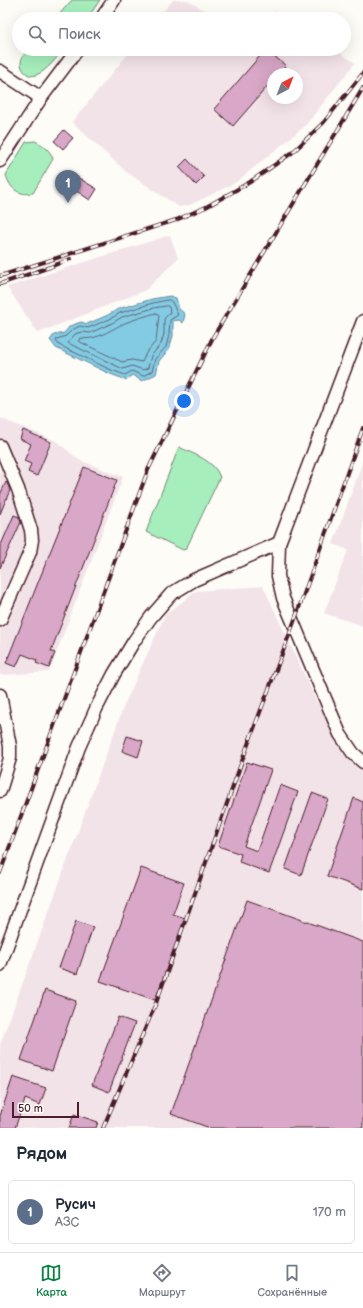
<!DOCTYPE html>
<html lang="ru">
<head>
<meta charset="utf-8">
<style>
	body { margin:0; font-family:"Balsamiq Sans",sans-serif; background:#f6f6f7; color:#1f2937 }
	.compass { position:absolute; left:267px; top:68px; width:36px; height:36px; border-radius:50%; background:#fff; box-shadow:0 4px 16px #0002; rotate:42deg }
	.scale { position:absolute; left:12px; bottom:10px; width:67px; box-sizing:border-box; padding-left:4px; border:2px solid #4a1f2b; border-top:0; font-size:11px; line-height:14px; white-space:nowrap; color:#4a1f2b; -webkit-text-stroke:3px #fdfcf7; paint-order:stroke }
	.you { position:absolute; left:184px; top:401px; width:14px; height:14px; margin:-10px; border:3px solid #fff; border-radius:50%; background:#1a73e8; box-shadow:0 0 0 6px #1a73e833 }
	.badge { display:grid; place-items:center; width:26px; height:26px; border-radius:50%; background:#0b8043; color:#fff; font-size:13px; font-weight:700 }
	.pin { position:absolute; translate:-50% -33px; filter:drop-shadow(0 1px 2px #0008) }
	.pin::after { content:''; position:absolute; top:21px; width:14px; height:12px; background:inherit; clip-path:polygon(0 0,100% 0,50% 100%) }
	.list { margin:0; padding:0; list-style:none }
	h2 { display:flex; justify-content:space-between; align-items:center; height:52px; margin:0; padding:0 16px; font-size:17px }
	h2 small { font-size:13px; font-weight:400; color:#747a83 }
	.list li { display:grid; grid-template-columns:26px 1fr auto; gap:12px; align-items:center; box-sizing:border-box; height:64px; margin:0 8px 8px; padding:0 8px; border:1px solid #e0e1e3; border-radius:6px }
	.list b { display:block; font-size:15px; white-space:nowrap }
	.list p { margin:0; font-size:13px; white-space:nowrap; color:#747a83 }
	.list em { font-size:13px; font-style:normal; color:#747a83 }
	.icon { flex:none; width:22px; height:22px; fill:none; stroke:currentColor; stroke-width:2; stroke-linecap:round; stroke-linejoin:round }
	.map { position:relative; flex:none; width:363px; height:1128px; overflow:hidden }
	.search { position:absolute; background:#fff; box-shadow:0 4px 16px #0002; left:12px; right:12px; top:12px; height:44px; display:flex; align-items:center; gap:10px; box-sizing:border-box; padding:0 14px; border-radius:22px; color:#747a83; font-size:15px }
	.sheet { height:124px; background:#fff }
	nav { display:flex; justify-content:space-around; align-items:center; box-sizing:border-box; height:56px; border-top:1px solid #e0e1e3; background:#fff; font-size:11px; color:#747a83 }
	nav a { display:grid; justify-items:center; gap:2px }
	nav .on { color:#0b8043 }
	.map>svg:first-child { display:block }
	.built { fill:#f2e3e9; fill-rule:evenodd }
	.green { fill:#a6eebc; stroke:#788674 }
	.water { fill:#82cbe3; stroke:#6c8699 }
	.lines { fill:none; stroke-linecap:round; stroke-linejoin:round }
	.shore { stroke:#606475; stroke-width:1 }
	.building { fill:#d9a8c8; stroke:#4a1f2b }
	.minor-casing { stroke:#4a1f2b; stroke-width:15 }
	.minor { stroke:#fdfcf7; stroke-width:12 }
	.rail-casing { stroke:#4a1f2b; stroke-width:4 }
	.rail { stroke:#fdfcf7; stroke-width:2.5; stroke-dasharray:8; stroke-linecap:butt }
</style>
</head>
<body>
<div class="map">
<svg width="363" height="1128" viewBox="0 0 363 1128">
	<rect width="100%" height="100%" fill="#fdfcf7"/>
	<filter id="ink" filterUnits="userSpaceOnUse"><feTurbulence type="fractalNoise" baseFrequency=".025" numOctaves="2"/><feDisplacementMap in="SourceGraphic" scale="8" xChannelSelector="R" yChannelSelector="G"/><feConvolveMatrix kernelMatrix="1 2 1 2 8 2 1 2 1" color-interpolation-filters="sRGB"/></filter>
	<g filter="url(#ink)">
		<!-- built -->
		<g class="built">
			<path d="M173,0H187L219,19H157Z"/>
			<path d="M275,11L287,19H268Z"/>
			<path d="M132,49H334L355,63L305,126L235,183L190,205L179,207L125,171L72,122ZM273,74H297V98H273Z"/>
			<path d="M170,235L178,258L146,290L38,333L7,287Z"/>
			<path d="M0,418L56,441L79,460L123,477L49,672L0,675Z"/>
			<path d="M363,461V626L324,613L348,550L333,544Z"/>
			<path d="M263,586L317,702L351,761L363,770V1128H0V1045L125,703L165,615L196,591Z"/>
		</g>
		<!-- green -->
		<g class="green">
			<path d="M72,0H100L87,19H55Z"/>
			<path d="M28,49H64C56,58 47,71 36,75C29,78 21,71 21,63C21,58 25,53 28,49Z"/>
			<path d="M35,141C44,145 50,150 53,159L33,193C19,196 10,189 6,175L26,142Z"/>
			<path d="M179,447C193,454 214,460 220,477L186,549L183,550L146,532Z"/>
		</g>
		<!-- water -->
		<path class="water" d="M170,296L176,298L179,309L185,314L183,323L179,320L173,321V336L169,349L159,361L156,374L142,381L132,375L126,380L108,373L56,348L50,340L54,335L64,333L70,326L81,322L87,324L108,315L118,309L152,299Z"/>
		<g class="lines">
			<!-- shore -->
			<g class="shore">
				<path d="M169,300L172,302L178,315L170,320L169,335L166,347L155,359L152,371L143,376L132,371L125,375L109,369L59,345L56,341L57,339L66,336L72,330L80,326L88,328L110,319L120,313L153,303Z"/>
				<path d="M167,306L169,307L170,312L164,319V334L161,344L151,356L148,368L143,370L132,366L123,369L68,343L75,334L81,332L90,333L112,323L122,317L154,308Z"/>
				<path d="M156,313L158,314L159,315L156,341L146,353L142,362L132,360L122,362L78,341L81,338C97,341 111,329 125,323C135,319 146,316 156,313Z"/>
			</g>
		</g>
		<!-- building -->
		<g class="building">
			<path d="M266,49L286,66L279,74H273V80L233,126L214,109Z"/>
			<path d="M64,130L73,138L63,149L54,141Z"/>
			<path d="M187,159L204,177L196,185L179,167Z"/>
			<path d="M72,174L97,189L90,200L66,184Z"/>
			<path d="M23,430L51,442L37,476L28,472L31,464L24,461L31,444L20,439Z"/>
			<path d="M84,467L117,480L51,651L55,653L49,668L36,663L37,660L22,654L16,667L6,663Z"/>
			<path d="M6,482L7,483L10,490L0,514V495Z"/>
			<path d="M14,515L19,517L21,522L0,568V547Z"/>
			<path d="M127,736L143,741L138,757L122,751Z"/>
			<path d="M247,762L271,770L244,846L257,851L280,785L298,792L269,873L239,862L241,854L218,846Z"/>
			<path d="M312,793L328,799L301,875L285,869Z"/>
			<path d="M354,798L363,802V889L327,876Z"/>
			<path d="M141,868L184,883L173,914L185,918L155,1000L100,981Z"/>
			<path d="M247,900L363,942V1128H210L171,1114Z"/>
			<path d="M76,921L93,927L77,974L59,968Z"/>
			<path d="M45,990L76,1001L52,1071L21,1060Z"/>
			<path d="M118,1017L135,1023L109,1092L92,1085Z"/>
			<path d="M13,1077L46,1088L40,1105L25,1099L15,1128H0V1116Z"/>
			<path d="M74,1114L98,1122L96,1128H69Z"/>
		</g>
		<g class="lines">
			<defs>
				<g id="minor">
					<path d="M101,19L114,0"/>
					<path d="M0,71L41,98"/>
					<path d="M0,161L41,98L78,49"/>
					<path d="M363,321L279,543L278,576L283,598L340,734L353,753L363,762"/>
					<path d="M0,446L18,489L31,530L32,540L30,552L0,620"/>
					<path d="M0,695L10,746V758L0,791"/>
					<path d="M0,965L79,747L96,709L114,674L134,641L151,617L171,594L194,580L279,543"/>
				</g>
			</defs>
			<!-- minor casing -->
			<use href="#minor" class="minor-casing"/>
			<!-- minor -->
			<use href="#minor" class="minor"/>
			<defs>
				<g id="rail">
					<path d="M0,276L176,220L206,207L250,182L293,152L324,122L363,73"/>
					<path d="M0,284L50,267L70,259"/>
					<path d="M0,873L148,470L213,337L363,88"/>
					<path d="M103,1128L156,1003L247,747L294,622L363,428"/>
				</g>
			</defs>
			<!-- rail casing -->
			<use href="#rail" class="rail-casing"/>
			<!-- rail -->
			<use href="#rail" class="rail"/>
		</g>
	</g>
</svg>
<svg class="compass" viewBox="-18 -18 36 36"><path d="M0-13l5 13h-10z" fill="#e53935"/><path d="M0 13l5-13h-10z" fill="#747a83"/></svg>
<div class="scale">50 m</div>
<div class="you"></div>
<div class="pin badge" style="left:68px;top:203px;background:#5c6f8a">1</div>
<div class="search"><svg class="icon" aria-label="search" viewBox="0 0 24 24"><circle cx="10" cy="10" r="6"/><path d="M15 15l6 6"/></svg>Поиск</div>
</div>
<section class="sheet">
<h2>Рядом<small></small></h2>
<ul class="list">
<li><span class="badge" style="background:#5c6f8a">1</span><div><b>Русич</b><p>АЗС</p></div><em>170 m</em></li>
</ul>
</section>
<nav>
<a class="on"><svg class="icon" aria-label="map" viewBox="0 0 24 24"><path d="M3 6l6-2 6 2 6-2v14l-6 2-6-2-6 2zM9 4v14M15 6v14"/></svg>Карта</a>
<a><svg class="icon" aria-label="directions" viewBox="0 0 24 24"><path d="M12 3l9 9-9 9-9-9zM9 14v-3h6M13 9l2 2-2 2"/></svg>Маршрут</a>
<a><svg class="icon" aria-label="saved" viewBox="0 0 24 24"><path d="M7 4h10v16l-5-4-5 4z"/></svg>Сохранённые</a>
</nav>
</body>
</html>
